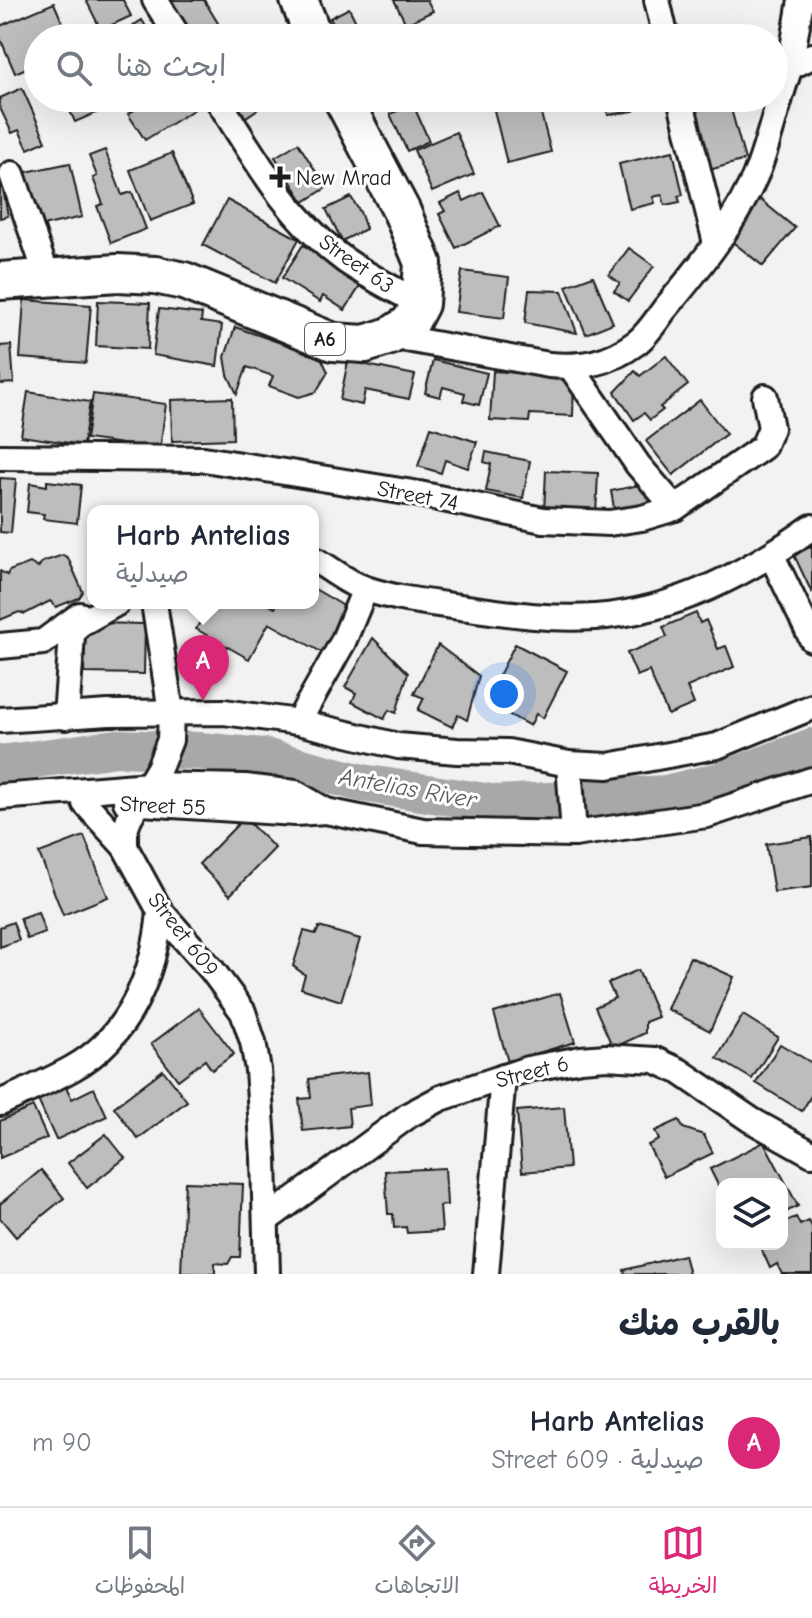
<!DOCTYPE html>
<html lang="ar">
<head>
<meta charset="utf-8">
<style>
	body { margin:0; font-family:"Comic Neue","Playpen Sans Arabic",sans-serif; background:#f6f6f7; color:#1f2937; direction:rtl }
	.controls { position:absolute; right:24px; bottom:24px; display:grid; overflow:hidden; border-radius:16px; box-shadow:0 8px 32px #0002 }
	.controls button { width:72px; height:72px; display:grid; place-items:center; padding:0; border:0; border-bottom:2px solid #e0e1e3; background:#fff; color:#1f2937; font:40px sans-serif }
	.you { position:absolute; left:504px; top:694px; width:28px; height:28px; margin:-20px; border:6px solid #fff; border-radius:50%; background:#1a73e8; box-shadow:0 0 0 12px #1a73e833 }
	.badge { display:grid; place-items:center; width:52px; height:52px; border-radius:50%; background:#db2777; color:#fff; font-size:26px; font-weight:700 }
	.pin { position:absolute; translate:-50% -66px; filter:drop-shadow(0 2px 4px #0008) }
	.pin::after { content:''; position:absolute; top:42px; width:28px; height:24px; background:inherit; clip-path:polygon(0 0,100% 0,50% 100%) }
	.popup { position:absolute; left:87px; top:505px; width:232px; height:104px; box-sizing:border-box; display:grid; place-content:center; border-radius:16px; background:#fff; filter:drop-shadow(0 2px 6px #0005); font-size:26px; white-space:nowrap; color:#747a83 }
	.popup b { font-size:30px; color:#1f2937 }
	.popup::after { content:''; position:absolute; left:50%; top:100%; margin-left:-16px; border:16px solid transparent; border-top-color:#fff }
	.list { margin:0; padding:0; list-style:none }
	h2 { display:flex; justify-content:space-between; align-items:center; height:104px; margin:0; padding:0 32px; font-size:34px }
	h2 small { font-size:26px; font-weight:400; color:#747a83 }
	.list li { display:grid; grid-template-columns:52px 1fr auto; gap:24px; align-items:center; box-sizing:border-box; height:128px; padding:0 32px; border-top:2px solid #e0e1e3 }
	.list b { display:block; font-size:30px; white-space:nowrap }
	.list p { margin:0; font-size:26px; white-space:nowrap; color:#747a83 }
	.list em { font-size:26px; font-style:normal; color:#747a83 }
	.icon { flex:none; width:44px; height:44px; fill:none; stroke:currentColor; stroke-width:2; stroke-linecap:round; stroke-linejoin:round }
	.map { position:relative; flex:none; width:812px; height:1274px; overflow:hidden; direction:ltr }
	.search { position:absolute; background:#fff; box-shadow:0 8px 32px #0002; left:24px; right:24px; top:24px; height:88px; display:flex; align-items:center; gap:20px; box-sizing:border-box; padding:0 28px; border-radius:44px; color:#747a83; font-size:30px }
	.sheet { height:232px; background:#fff }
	nav { display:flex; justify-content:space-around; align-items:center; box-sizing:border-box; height:112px; border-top:2px solid #e0e1e3; background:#fff; font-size:22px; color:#747a83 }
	nav a { display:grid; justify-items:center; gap:4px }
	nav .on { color:#db2777 }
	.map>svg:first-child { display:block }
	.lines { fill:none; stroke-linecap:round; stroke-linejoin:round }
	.river { stroke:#a8a8a8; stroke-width:38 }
	.building { fill:#bdbdbd; stroke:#1c1c1c; stroke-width:2 }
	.minor-casing { stroke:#1c1c1c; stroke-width:30 }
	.highway-casing { stroke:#1c1c1c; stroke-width:42 }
	.minor { stroke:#fff; stroke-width:24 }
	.highway { stroke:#fff; stroke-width:36 }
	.poi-dot { fill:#1c1c1c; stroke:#fff; stroke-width:3 }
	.labels { text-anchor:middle; stroke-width:6; stroke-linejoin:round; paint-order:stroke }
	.shield { fill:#fff; stroke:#606060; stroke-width:2 }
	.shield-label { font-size:20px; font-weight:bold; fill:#1c1c1c }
	.poi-label { font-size:22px; fill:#1c1c1c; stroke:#fff; text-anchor:start }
	.street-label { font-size:22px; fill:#1c1c1c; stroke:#fff }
	.water-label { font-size:24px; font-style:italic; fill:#5b5b5b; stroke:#fff }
</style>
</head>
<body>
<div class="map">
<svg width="812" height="1274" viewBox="0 0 812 1274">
	<rect width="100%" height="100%" fill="#f2f2f2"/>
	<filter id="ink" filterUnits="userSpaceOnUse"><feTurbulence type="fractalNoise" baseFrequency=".0125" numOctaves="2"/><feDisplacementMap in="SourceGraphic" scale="16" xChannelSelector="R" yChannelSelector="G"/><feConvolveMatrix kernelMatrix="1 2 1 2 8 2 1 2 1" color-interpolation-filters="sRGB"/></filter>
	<g filter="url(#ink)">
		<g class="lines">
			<!-- river -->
			<path class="river" d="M0,764L117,748L200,751L263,757L362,783L498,804L666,794L720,781L812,747"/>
		</g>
		<!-- building -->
		<g class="building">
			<path d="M86,0H123L131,16L101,30Z"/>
			<path d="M166,0H204L227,38H189Z"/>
			<path d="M394,0H427L433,11L406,24Z"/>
			<path d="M54,3L69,38H38V63L15,73L0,38V26Z"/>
			<path d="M349,8L364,38H340L330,18Z"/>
			<path d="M142,20L153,38H114Z"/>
			<path d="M22,88L46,141L28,149L19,130L12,133L0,108V98Z"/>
			<path d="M64,98H108L112,106L75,122Z"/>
			<path d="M120,98H150L128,111Z"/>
			<path d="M154,98H192L198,107L145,140L128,114Z"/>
			<path d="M225,98H250L258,109L240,121Z"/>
			<path d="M491,98H537L551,152L507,163Z"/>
			<path d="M595,98H640L632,99L634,111L608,115L606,104L596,106Z"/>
			<path d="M690,98H728L745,160L709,170Z"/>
			<path d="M413,104L429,141L407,151L390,114Z"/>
			<path d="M456,132L474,174L432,192L414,150Z"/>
			<path d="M298,143L326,188L304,202L275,157Z"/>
			<path d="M105,150L122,195L132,192L146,229L111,243L97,206L103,204L93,178L97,176L89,156Z"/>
			<path d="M673,151L683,195L678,196L680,202L665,205L662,195L653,197L655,203L630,209L619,164Z"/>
			<path d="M172,153L193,204L150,221L130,170Z"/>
			<path d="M70,163L82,217L38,227L26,172Z"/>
			<path d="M0,172L8,216L0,218Z"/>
			<path d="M483,192L500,226L456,248L439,214L445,211L440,203L460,193L464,201Z"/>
			<path d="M756,196L795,228L763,266L724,235Z"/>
			<path d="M351,197L360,212L366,229L342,241L326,209Z"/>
			<path d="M227,200L299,239L275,283L203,245Z"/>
			<path d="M303,245L362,283L345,310L323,296L320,302L282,278Z"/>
			<path d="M629,248L654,266L628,301L614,291L620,283L609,275Z"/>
			<path d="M462,271L509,277L504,318L456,312Z"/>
			<path d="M593,276L613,323L586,334L566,286Z"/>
			<path d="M529,290L562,291L577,333L525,323Z"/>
			<path d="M24,300L91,305L86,363L20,358Z"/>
			<path d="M98,301L150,303L148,349L96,346Z"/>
			<path d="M159,309L202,314L201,322L222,325L217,366L153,355Z"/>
			<path d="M235,327L321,357L328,372L316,392L299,397L269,386L273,376L247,367L237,394L228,375L225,357Z"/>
			<path d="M11,345L14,383L0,384V346Z"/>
			<path d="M666,356L688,385L660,407L663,410L650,420L644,413L634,420L615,392L635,371L640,376Z"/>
			<path d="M433,360L487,373L479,405L463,401L465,393L443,387L440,397L425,393Z"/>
			<path d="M348,361L415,375L409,399L365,390L362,405L340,400Z"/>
			<path d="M525,370L574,376L573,416L530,414L529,422L490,420L493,371L523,373Z"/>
			<path d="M28,392L90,402L83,445L21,436Z"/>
			<path d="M93,394L166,404L160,449L86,439Z"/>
			<path d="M232,398L233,439L172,441L171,400Z"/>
			<path d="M700,400L726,434L673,475L646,441Z"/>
			<path d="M431,427L477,442L468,468L445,460L441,473L418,466Z"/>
			<path d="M486,452L530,461L523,498L486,491L491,464L484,462Z"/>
			<path d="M546,471L598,473L596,515L544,512Z"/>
			<path d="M0,478L16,479L11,533L0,532Z"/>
			<path d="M47,481L81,485L77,523L43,519L44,514L27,512L30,483L47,486Z"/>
			<path d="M644,484L661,507L615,514L611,491Z"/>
			<path d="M812,546V593L794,555Z"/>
			<path d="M63,555L68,558L83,592L79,598L56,607L50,601L25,614L19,612L0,620V571L7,575L9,571L30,563L38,568L42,562Z"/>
			<path d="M313,588L349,609L323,653L269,623L249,659L196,629L211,603H266L275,608L277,603H313Z"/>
			<path d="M696,613L700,623L706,620L718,649L726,646L734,667L687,687L694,704L668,715L649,671L637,676L627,653L667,637L663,627Z"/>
			<path d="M86,623L145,624L144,674L84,673Z"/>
			<path d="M373,638L408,673L396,713L389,710L384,719L352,702L356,693L345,687Z"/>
			<path d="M515,644L567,671L543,718L536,714L530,726L495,707L498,700L489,695Z"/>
			<path d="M438,645L479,676L467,720L458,715L452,727L418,710L424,698L414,694Z"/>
			<path d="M244,818L275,848L230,895L199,864Z"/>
			<path d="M84,836L108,897L63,915L39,853Z"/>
			<path d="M812,837V887L774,892L766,844Z"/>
			<path d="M38,912L45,933L27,939L20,918Z"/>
			<path d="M13,922L19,940L0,947V927Z"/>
			<path d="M319,927L360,939L341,1001L301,988L305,975L293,966L304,931L316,934Z"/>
			<path d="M690,957L734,977L710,1031L667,1009Z"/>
			<path d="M638,970L658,1017L645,1022V1033L613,1048L595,1007L615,998L608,983Z"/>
			<path d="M560,993L575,1042L508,1062L494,1013Z"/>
			<path d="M199,1008L234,1054L212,1070L205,1060L178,1080L151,1044Z"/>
			<path d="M743,1015L778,1037L752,1079L717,1058Z"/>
			<path d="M780,1044L812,1063V1094L802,1111L756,1083Z"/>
			<path d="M163,1070L187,1101L138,1139L114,1107Z"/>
			<path d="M368,1072L371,1105L348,1108L350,1126L303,1131L299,1099L311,1098L309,1079Z"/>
			<path d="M65,1085L72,1099L94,1088L107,1116L56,1140L37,1098Z"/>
			<path d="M33,1107L47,1138L0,1158V1121Z"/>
			<path d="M564,1107L569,1168L522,1172L517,1111Z"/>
			<path d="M679,1120L683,1128L704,1135L713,1153L664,1177L648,1145L659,1140L655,1131Z"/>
			<path d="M106,1134L125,1158L87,1188L68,1163Z"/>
			<path d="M764,1142L798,1206L782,1214V1184H722V1193L710,1169Z"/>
			<path d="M445,1168L447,1205L440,1206L442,1231L407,1233L406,1227L394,1228L393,1214H388L385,1171Z"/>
			<path d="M41,1170L64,1198L16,1237L0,1218V1204Z"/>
			<path d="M185,1182L243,1184L240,1257H232L228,1264L215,1263V1274L181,1273Z"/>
			<path d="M796,1217L800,1225L809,1221L812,1227V1274H782L777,1264L770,1268L760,1246L782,1244V1223Z"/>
			<path d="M684,1255L689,1274H625L624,1270Z"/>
		</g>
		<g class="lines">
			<defs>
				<g id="minor">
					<path d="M155,0L179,38"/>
					<path d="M657,0L666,38"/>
					<path d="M790,67L801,0"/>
					<path d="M217,98C254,157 288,219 346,261C369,277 396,290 420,304"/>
					<path d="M680,98L716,243"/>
					<path d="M12,174L48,279"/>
					<path d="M390,336L549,365C582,368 609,363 636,343C647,335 656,321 664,310C700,267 738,220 759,167C771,134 778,100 790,67L812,56"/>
					<path d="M571,367L638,465L675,508"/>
					<path d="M0,457L204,459L419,494L543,520L609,523L642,518L675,508L763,447L771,428L765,397"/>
					<path d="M772,556L812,639"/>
					<path d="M313,559C331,568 346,583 366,589C398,600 434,603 468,608C510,614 553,620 595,617C676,611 748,573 812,527"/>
					<path d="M154,603L171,712L170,740L159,768L129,818L125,831V847L160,911L212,970L243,1012L253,1042L258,1070L264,1158L267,1274"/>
					<path d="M0,646L43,642L80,615"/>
					<path d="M66,717L72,635L78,625L117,603"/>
					<path d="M0,720L109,713L224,712L298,722L398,746L457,751L508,752L569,764L608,766L717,746L812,707"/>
					<path d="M298,722L343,642L365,589"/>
					<path d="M569,764L574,834"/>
					<path d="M0,797L149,785L245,787L295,793L326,811L423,831L574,834L707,815L812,780"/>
					<path d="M126,802L295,813L326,811"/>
					<path d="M85,803L125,847"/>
					<path d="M0,1103C24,1092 50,1081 73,1068C130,1036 155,972 160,911"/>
					<path d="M266,1220L409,1115L441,1098L528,1069L581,1059L606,1057L655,1060L679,1071L751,1120L812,1154"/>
					<path d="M486,1274L503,1077"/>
				</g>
				<g id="highway">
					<path d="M299,0L314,38"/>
					<path d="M0,281L118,273L155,275L184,281L333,342L365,344L390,336L410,323L420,304L423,263L402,212L342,98"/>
				</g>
			</defs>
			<!-- minor casing -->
			<use href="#minor" class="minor-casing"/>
			<!-- highway casing -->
			<use href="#highway" class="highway-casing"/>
			<!-- minor -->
			<use href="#minor" class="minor"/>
			<!-- highway -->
			<use href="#highway" class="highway"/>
		</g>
	</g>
	<!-- markers -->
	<path class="poi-dot" d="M276 165h8v8h8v8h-8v8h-8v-8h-8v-8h8z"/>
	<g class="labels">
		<!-- shield labels -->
		<rect class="shield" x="305" y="323" width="40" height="32" rx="6"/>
		<g class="shield-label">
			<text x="325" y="346">A6</text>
		</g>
		<!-- poi labels -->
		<g class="poi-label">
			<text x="296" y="185">New Mrad</text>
		</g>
		<!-- street labels -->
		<g class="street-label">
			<text transform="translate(357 263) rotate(35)" y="8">Street 63</text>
			<text transform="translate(418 495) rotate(11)" y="8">Street 74</text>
			<text transform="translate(163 805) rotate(3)" y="8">Street 55</text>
			<text transform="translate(184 934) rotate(52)" y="8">Street 609</text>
			<text transform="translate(532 1071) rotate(-14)" y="8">Street 6</text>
		</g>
		<!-- water labels -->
		<g class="water-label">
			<text transform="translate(408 788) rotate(10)" y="8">Antelias River</text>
		</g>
	</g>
</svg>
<div class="controls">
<button><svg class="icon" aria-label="layers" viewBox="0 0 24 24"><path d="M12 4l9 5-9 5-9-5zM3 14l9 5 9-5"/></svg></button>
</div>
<div class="you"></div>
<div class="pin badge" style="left:203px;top:701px">A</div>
<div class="popup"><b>Harb Antelias</b>صيدلية</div>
<div class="search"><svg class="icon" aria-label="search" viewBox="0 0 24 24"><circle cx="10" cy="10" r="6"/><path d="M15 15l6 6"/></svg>ابحث هنا</div>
</div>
<section class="sheet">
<h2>بالقرب منك<small></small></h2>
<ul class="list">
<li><span class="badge">A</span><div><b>Harb Antelias</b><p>صيدلية · Street 609</p></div><em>90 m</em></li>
</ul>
</section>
<nav>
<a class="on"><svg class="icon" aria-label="map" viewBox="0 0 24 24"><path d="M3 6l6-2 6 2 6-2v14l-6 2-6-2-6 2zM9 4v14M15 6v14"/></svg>الخريطة</a>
<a><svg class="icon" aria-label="directions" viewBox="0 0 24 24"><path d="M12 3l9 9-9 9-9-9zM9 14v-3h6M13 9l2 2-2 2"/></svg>الاتجاهات</a>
<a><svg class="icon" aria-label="saved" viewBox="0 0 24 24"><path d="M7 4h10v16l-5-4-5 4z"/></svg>المحفوظات</a>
</nav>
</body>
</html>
